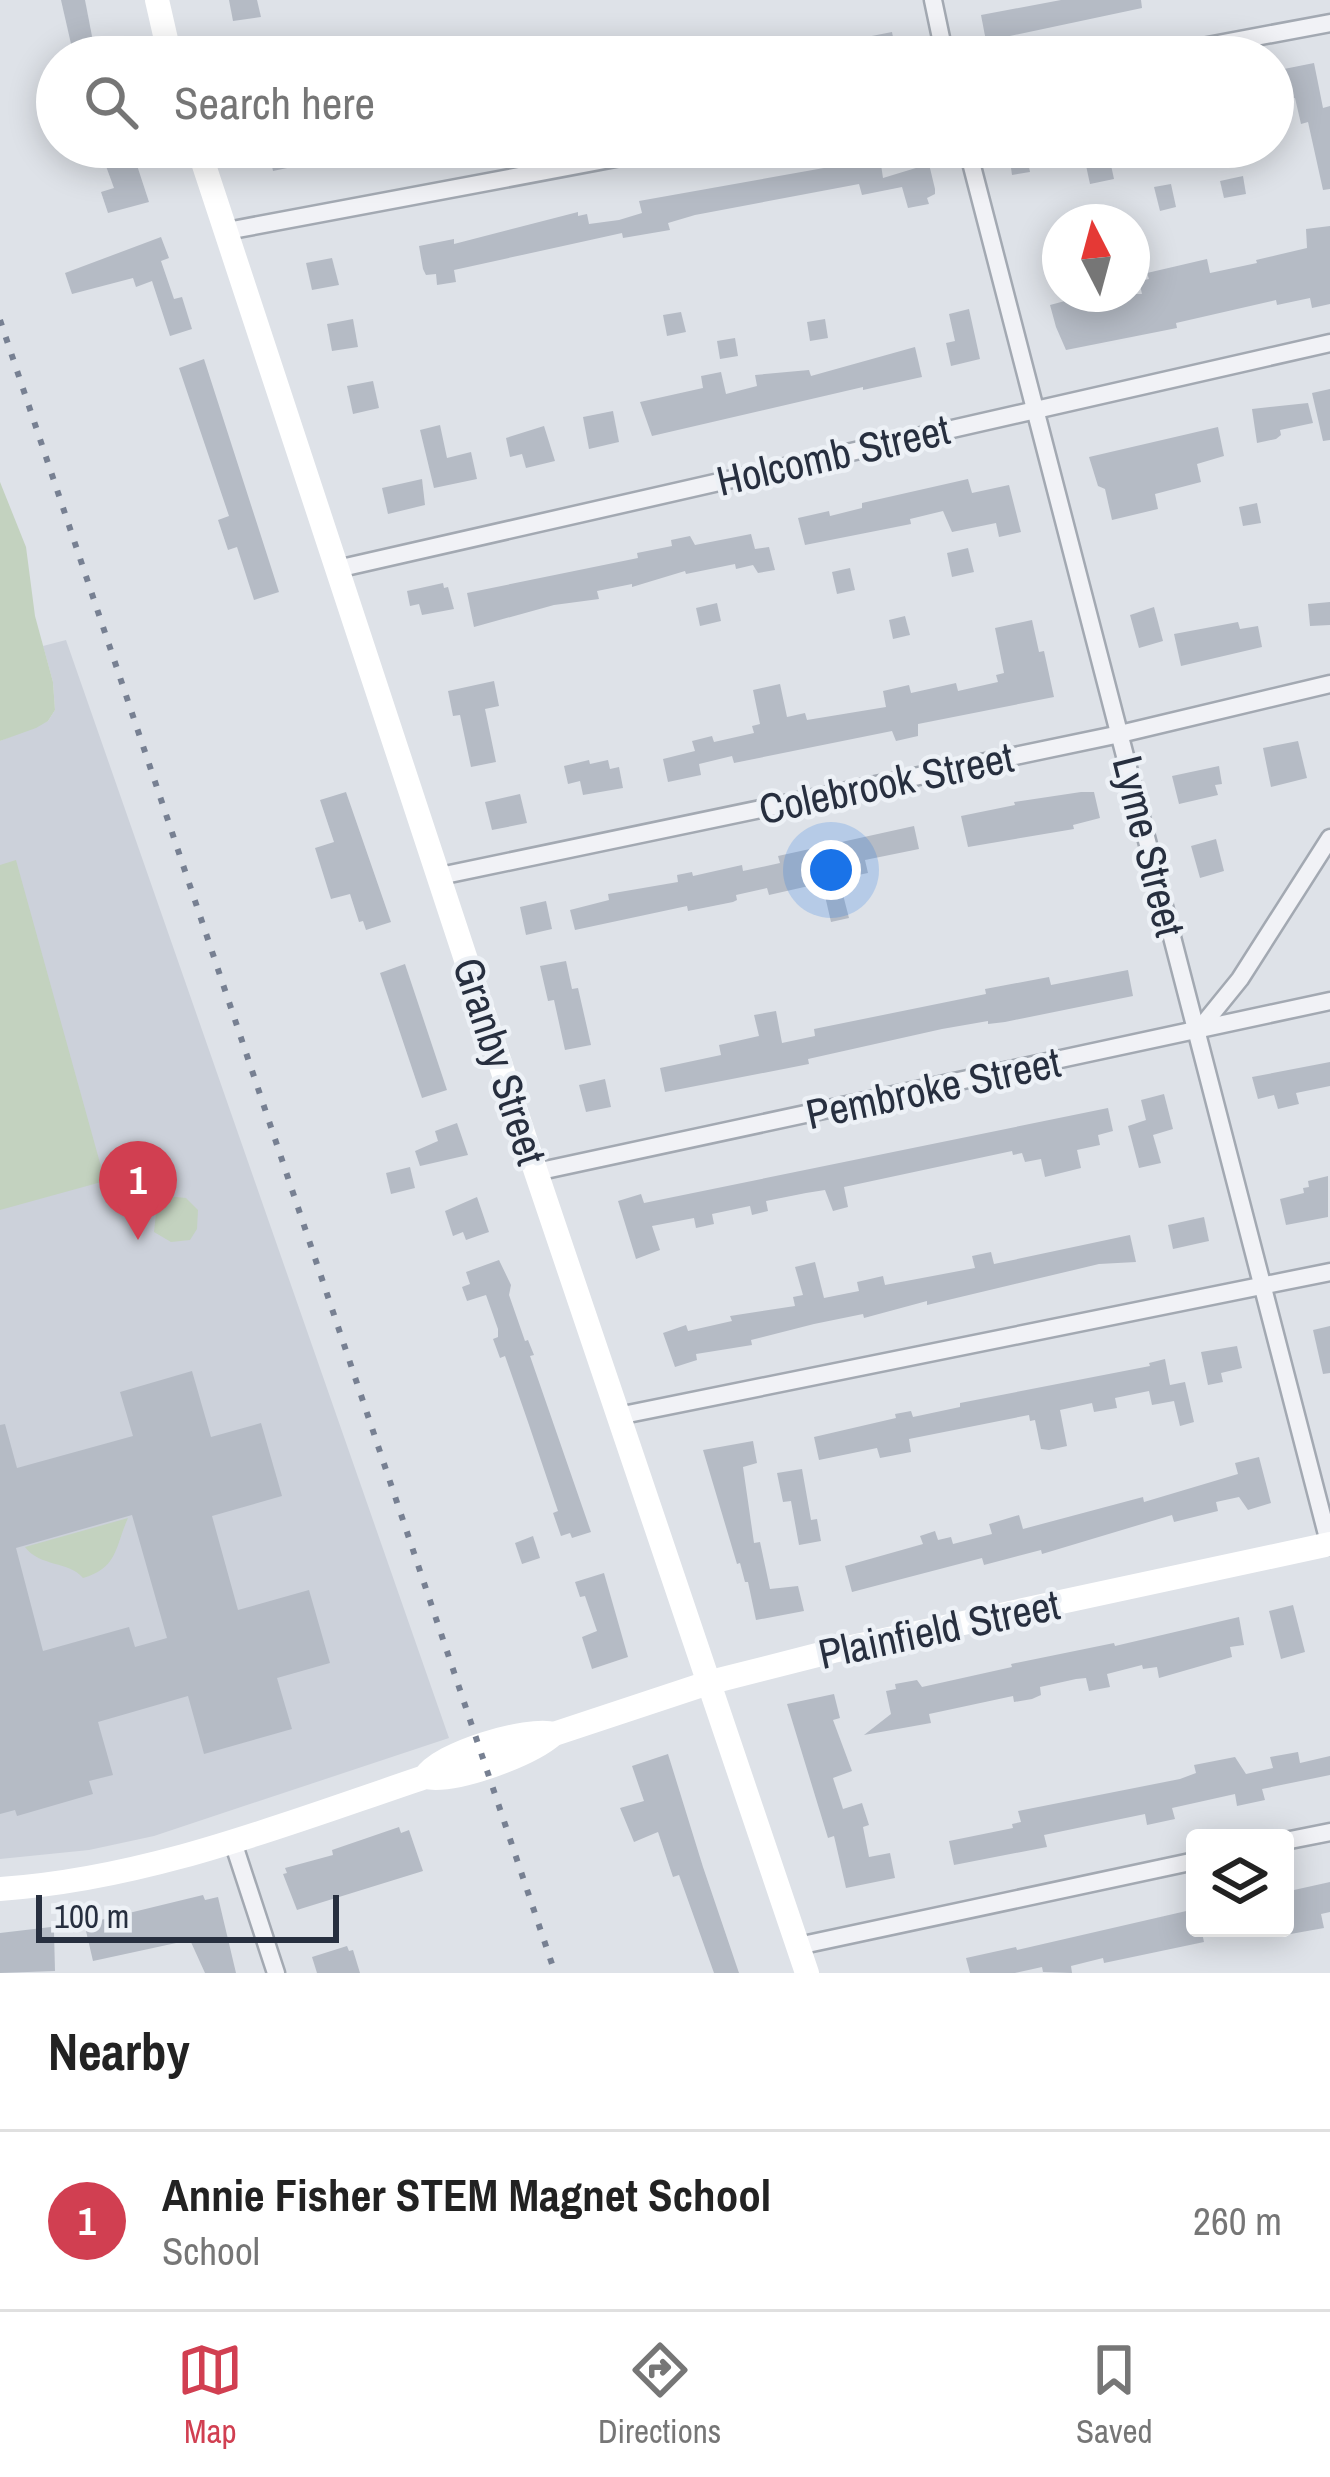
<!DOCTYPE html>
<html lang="en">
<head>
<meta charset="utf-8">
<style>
	body { margin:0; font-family:"Archivo Narrow",sans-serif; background:#f2f2f2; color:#222 }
	.controls { position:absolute; right:36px; bottom:36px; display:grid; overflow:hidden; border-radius:12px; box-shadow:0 6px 30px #0003 }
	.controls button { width:108px; height:108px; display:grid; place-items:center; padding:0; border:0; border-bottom:3px solid #e0e0e0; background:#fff; color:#222; font:60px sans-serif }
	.compass { position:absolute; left:1042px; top:204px; width:108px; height:108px; border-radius:50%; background:#fff; box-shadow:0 6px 30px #0003; rotate:354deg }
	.scale { position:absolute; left:36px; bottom:30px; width:303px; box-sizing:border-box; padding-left:12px; border:6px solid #272f3f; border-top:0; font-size:33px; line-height:42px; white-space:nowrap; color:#272f3f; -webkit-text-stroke:9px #edf1f6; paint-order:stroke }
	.you { position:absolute; left:831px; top:870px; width:42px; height:42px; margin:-30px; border:9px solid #fff; border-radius:50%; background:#1a73e8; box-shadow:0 0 0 18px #1a73e833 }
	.badge { display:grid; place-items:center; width:78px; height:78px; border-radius:50%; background:#d13f51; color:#fff; font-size:39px; font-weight:700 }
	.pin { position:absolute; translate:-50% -99px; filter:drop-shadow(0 3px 6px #0008) }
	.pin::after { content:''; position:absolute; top:63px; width:42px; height:36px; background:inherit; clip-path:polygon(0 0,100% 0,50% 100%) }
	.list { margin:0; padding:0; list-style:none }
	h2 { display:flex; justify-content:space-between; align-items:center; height:156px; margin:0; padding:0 48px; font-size:51px }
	h2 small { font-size:39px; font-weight:400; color:#767676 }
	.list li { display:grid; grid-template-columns:78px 1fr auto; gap:36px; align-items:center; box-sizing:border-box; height:180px; padding:0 48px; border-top:3px solid #e0e0e0 }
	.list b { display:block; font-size:45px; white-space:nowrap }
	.list p { margin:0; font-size:39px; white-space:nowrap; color:#767676 }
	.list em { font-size:39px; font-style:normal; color:#767676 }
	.icon { flex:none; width:66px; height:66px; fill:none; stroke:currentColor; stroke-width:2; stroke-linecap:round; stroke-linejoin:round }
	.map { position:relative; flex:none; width:1330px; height:1973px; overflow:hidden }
	.search { position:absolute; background:#fff; box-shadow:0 6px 30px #0003; left:36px; right:36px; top:36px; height:132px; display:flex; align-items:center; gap:30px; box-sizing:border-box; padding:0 42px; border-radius:66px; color:#767676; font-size:45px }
	.sheet { height:336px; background:#fff }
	nav { display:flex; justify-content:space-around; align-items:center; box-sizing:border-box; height:168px; border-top:3px solid #e0e0e0; background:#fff; font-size:33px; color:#767676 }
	nav a { display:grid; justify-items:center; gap:6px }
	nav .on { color:#d13f51 }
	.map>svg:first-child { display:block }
	.built { fill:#ccd1da }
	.green { fill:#c3d2bf }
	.building { fill:#b5bbc5; fill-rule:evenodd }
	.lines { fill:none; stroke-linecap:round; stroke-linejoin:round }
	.street-casing { stroke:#a3a9b2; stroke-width:21 }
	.street { stroke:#f1f2f6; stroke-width:16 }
	.secondary { stroke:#fff; stroke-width:24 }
	.rail { stroke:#778092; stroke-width:6; stroke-dasharray:6 12; stroke-linecap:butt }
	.labels { text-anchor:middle; stroke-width:9; stroke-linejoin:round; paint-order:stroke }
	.street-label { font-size:42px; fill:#272f3f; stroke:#edf1f6 }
</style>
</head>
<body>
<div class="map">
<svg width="1330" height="1973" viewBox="0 0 1330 1973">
	<rect width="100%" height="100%" fill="#dee2e8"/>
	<!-- built -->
	<path class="built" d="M66,640L449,1738L154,1836L89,1850L0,1859V741L48,721L55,710L53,682L43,646Z"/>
	<!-- green -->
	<g class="green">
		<path d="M0,482L26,547L35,616L53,682L55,710L48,721L36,728L0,741Z"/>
		<path d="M16,860L105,1181L0,1210V865Z"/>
		<path d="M166,1196L186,1198L198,1210L197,1229L190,1240L171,1242L154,1232L156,1213Z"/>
		<path d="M128,1518C115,1547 118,1568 83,1578C69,1561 40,1567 25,1547Z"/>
	</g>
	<!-- building -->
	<g class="building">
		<path d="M61,0H85L96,57H74Z"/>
		<path d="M229,0H257L261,17L233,21Z"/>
		<path d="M1061,0H1141L1142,8L986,41L981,15Z"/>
		<path d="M892,32L897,57H806V49Z"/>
		<path d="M1314,63L1323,108L1330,106V189L1323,190L1308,122L1301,124L1295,98L1285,100L1279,70Z"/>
		<path d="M99,147H131L149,202L108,213L101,192L114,188Z"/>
		<path d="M268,147H385L386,155L326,166L325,160L273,171Z"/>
		<path d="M1008,147H1025L1030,172L1012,175Z"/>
		<path d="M1082,147H1107L1114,179L1090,184Z"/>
		<path d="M880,158L883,178L929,164L935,189V194L927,198L929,204L908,208L902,187L862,195L859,184L695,215L668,223L670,230L623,238L622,233L454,270L456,282L437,285L436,274L426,275L423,269L419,246L454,239V244L578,212V216L587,214L589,224L619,220L642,213L639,201Z"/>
		<path d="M1243,176L1246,194L1224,198L1220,181Z"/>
		<path d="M1171,184L1176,207L1160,211L1154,187Z"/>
		<path d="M1330,226V304L1312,308L1310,298L1277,305L1276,300L1176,323L1177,328L1066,350L1056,327L1050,305L1091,294H1142L1139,281L1149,279L1147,273L1207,259L1210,273L1257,263L1256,260L1307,248L1306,229Z"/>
		<path d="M161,237L169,258L161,261L174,299L182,297L192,329L170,336L152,281L136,287L133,278L72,294L65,273Z"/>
		<path d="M332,258L339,285L312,290L306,263Z"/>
		<path d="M969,309L980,359L951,366L946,343L955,341L949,314Z"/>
		<path d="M681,312L686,332L667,336L663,315Z"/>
		<path d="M353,319L358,347L332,351L327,324Z"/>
		<path d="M825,319L828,338L810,341L807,322Z"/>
		<path d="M735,338L738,356L720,359L717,341Z"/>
		<path d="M915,347L922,377L863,390V387L652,436L640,402L703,388L701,376L721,372L726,394L757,386L755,375L809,370L811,376Z"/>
		<path d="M204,359L279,592L254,600L237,547L228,550L218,520L229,516L179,368Z"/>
		<path d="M373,381L379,408L353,414L347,386Z"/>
		<path d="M1330,389V440L1323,441L1312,393Z"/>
		<path d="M1308,403L1313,423L1280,430L1281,435L1276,439L1257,443L1252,409Z"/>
		<path d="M613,411L619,442L589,449L583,417Z"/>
		<path d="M440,425L447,458L471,452L477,479L434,488L420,430Z"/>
		<path d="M544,426L555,461L526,468L522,454L510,457L506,438Z"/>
		<path d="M1218,427L1224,456L1197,464L1201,482L1155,494L1158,509L1112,520L1105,489L1098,486L1089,457Z"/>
		<path d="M422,479L425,505L388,514L382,488Z"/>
		<path d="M968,479L972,493L1009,485L1021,532L999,537L996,523L952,532L943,511L910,519L911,524L805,545L798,518L829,511L830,516L862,508V503Z"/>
		<path d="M1257,503L1261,523L1243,526L1239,507Z"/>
		<path d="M751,534L755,549L769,547L775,570L758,573L753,565L736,569L735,564L686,574L685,571L632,587V584L597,591L599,599L554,605L474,627L467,593L638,558L637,553L672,546L671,540L690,536L695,545Z"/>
		<path d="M968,548L974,572L952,577L947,553Z"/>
		<path d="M850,568L855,590L837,594L832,572Z"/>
		<path d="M443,583L444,588L448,587L454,609L422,615L419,604L410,606L407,591Z"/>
		<path d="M1330,602V625L1310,626L1308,604Z"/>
		<path d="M717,603L721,621L700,626L696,608Z"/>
		<path d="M1154,607L1163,641L1139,648L1130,615Z"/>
		<path d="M905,616L910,635L893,639L889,620Z"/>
		<path d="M1032,620L1039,652L1044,651L1054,697L918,724V736L896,741L892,731L734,763L732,756L699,764L701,775L668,782L663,759L695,751L692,741L712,736L714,742L754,733L752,726L760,724L753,690L780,684L787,717L805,713L807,720L886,707L883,691L909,685L911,693L956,683L958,691L998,682L996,675L1004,673L995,628Z"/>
		<path d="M1238,622L1240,629L1258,626L1262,647L1181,666L1174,634Z"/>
		<path d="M494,681L499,706L485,709L496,762L471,767L460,715L453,716L448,691Z"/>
		<path d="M1298,741L1307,778L1271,787L1263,748Z"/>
		<path d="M589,760L590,764L608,760L610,769L619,767L623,788L583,795L580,781L568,784L564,766Z"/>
		<path d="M1219,766L1222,784L1215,785L1218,795L1179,804L1172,776Z"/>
		<path d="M346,792L391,922L366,930L363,921L359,922L350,894L331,899L315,848L334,842L320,800Z"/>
		<path d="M1081,792H1094L1100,818L1073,825L1074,829L968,847L961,816L1015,805L1014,802Z"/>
		<path d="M520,794L527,823L492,830L485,802Z"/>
		<path d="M914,826L919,849L865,860L868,873L839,879L849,918L831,922L822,883L769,895L767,888L736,895L737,900L733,902L688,911L687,906L575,930L570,910L609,900L608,894L678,882L677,875L692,872L693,876L742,865L743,871L780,863L778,856Z"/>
		<path d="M1216,839L1224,871L1200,878L1191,846Z"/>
		<path d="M546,901L552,929L526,935L520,907Z"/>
		<path d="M566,961L572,989L578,988L591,1045L565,1050L554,1000L548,1001L540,966Z"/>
		<path d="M405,964L447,1090L422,1098L380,973Z"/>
		<path d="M1128,970L1133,996L1005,1022L988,1024V1021L942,1029L808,1059L809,1064L665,1092L660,1068L721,1055L719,1045L759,1036L754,1015L776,1011L782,1043L815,1036L814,1029L986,994L985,989L1049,977L1051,985Z"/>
		<path d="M1330,1062V1086L1296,1093L1299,1104L1278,1109L1274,1095L1258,1099L1252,1077Z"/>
		<path d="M605,1079L611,1107L586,1112L579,1085Z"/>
		<path d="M1164,1094L1173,1129L1153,1135L1161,1163L1139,1168L1128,1126L1146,1120L1141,1100Z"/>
		<path d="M1108,1108L1113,1131L1098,1135L1100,1145L1077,1150L1081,1168L1045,1177L1041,1159L1025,1162L1022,1153L1013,1155L1012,1151L844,1187L848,1207L833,1211L825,1190L806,1193L766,1201L768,1211L752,1215L750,1206L712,1214L714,1224L696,1228L694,1218L652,1226L660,1250L636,1259L618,1201L641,1194L644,1203Z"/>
		<path d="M457,1123L468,1155L420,1166L415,1151L438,1141L435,1131Z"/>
		<path d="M410,1167L415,1188L391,1194L386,1173Z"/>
		<path d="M1328,1176V1217L1286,1225L1280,1199L1304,1193L1303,1188L1309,1187L1308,1181Z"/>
		<path d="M477,1197L489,1232L466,1240L463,1232L453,1236L445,1211Z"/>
		<path d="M1204,1217L1209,1241L1173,1249L1168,1225Z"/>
		<path d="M1130,1235L1136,1262L1099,1264L927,1305V1301L864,1318L863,1314L814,1324L751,1340L752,1345L696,1354L697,1360L675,1367L663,1333L686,1325L688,1331L732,1321L730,1316L795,1306L793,1297L803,1295L795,1267L815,1262L824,1298L859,1291L857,1282L883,1276L885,1285L975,1268L972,1256L991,1252L994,1264Z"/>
		<path d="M499,1260L511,1285L509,1295L525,1341L528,1340L534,1355L530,1356L591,1532L572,1538L570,1533L561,1536L553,1513L558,1511L528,1422L505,1356L500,1358L493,1339L498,1337V1329L486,1295L467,1301L462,1287L470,1284L466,1272Z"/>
		<path d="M1330,1326V1373L1323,1374L1313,1330Z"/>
		<path d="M1237,1346L1242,1368L1221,1373L1223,1382L1208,1385L1201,1352Z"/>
		<path d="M1165,1359L1170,1385L1185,1382L1194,1422L1180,1426L1174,1401L1152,1405L1149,1391L1115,1398L1117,1408L1094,1412L1092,1403L1060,1410L1067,1446L1049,1450L1041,1449L1035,1420L1030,1421L1029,1415L909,1439L911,1452L880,1458L877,1448L819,1460L814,1437L896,1418L895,1414L911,1411L913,1417L960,1407V1403L1150,1366L1149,1363Z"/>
		<path d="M192,1371L211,1437L261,1423L282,1496L212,1516L238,1610L309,1590L330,1663L277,1678L292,1729L204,1754L188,1696L98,1722L113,1775L89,1781L93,1794L17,1816L15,1810L0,1814V1425L5,1424L17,1468L133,1436L120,1392ZM132,1515L167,1638L135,1647L129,1627L43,1651L16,1548Z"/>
		<path d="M753,1441L757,1463L743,1467L754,1543L760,1542L770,1589L798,1586L804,1611L756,1620L748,1582H745L740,1563L737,1564L703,1450Z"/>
		<path d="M1259,1457L1271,1503L1248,1510L1239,1497L1216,1502L1218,1511L1174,1522L1172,1515L1042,1554L1041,1550L984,1565L982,1558L852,1592L845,1566L923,1544L920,1536L935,1531L938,1540L951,1537L953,1544L992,1534L989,1524L1019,1515L1023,1529L1143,1497L1144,1502L1238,1474L1235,1463Z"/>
		<path d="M802,1469L811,1520L817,1519L821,1541L799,1545L791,1501L783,1502L777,1473Z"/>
		<path d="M533,1536L540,1558L522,1564L515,1543Z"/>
		<path d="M604,1573L628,1657L592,1669L582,1637L597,1631L585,1596L580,1597L575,1582Z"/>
		<path d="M1293,1605L1305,1652L1281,1659L1269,1611Z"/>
		<path d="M1239,1617L1244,1645L1230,1647L1232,1657L1159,1678L1157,1667L1143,1669L1142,1665L1107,1674L1110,1687L1089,1691L1086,1678L1076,1679L1040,1687L1041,1695L1032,1699L1014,1702L1013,1696L929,1714L931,1723L864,1735L891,1714L886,1691L896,1689L895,1684L917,1680L922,1687L1012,1667L1011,1664L1114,1643L1115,1646Z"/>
		<path d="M834,1694L840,1718L833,1720L852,1771L833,1778L843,1809L862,1803L869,1825L863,1827L869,1857L890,1853L895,1878L846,1888L834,1836L828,1838L787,1704Z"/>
		<path d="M1298,1752L1300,1763L1330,1756V1775L1262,1789L1265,1800L1237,1806L1235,1794L1172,1808L1175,1819L1147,1825L1145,1814L1087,1826L1044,1835L1047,1847L954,1865L949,1841L1013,1828L1012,1824L1021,1822L1018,1811L1180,1779L1196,1773L1194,1765L1235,1757L1246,1774L1273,1768L1270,1757Z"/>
		<path d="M668,1754L703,1867L739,1973H714L679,1875L673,1877L658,1832L634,1842L620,1808L644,1801L632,1766Z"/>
		<path d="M399,1827L401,1833L409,1830L423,1871L297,1910L283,1874L287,1873L285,1868L333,1855L332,1850Z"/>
		<path d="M1330,1882V1912L1321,1914L1324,1928L1285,1935V1892Z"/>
		<path d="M203,1895L205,1900L218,1897L236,1973H205L190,1940L93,1961L86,1931L97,1926L96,1921Z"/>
		<path d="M1195,1909V1928H1201L1204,1942L1104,1963L1103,1958L1071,1966L1072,1973L1043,1972L1042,1967L1015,1973H970L966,1958L1016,1947L1017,1950Z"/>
		<path d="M51,1927L54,1932L55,1971L0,1973V1933Z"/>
		<path d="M347,1946L349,1951L353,1950L360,1973H317L312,1957Z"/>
	</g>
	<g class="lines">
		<defs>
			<g id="street">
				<path d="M933,0L945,57"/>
				<path d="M1149,57L1330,23"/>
				<path d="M967,147L1330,1546"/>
				<path d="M227,231L674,147"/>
				<path d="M337,569L1330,343"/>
				<path d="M440,876L1120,734L1330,684"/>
				<path d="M1197,1032L1240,979L1330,838"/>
				<path d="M536,1172L1330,1001"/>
				<path d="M618,1416L1330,1272"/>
				<path d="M1285,1841L1330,1832"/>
				<path d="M233,1842L276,1973"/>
				<path d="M798,1946L1195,1861"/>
			</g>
		</defs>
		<!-- street casing -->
		<use href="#street" class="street-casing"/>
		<!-- street -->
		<use href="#street" class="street"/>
		<!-- secondary -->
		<g class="secondary">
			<path d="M157,0L170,57"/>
			<path d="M198,147L536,1172L807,1973"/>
			<path d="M425,1777C439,1753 527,1727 554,1734"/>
			<path d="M0,1889C148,1879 285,1824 425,1777C456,1783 530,1755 554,1734L711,1682L833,1651L1330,1544"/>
		</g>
		<!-- rail -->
		<path class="rail" d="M0,320L555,1973"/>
	</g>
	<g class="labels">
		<!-- street labels -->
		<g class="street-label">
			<text transform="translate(833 455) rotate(-13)" y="15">Holcomb Street</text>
			<text transform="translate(886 783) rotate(-12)" y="15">Colebrook Street</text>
			<text transform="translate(1149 846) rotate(76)" y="15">Lyme Street</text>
			<text transform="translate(500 1061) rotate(72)" y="15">Granby Street</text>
			<text transform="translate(933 1088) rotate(-12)" y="15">Pembroke Street</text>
			<text transform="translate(939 1629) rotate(-12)" y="15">Plainfield Street</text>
		</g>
	</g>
</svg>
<div class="controls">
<button><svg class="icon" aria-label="layers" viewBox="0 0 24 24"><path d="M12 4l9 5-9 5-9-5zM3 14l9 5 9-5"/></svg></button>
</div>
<svg class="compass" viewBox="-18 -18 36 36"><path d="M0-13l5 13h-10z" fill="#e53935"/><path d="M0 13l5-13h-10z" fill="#767676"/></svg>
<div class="scale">100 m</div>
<div class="you"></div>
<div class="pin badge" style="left:138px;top:1240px">1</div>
<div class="search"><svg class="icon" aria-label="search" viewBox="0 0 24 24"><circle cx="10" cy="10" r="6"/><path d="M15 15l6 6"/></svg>Search here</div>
</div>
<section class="sheet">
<h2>Nearby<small></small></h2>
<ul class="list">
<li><span class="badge">1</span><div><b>Annie Fisher STEM Magnet School</b><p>School</p></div><em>260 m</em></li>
</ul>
</section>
<nav>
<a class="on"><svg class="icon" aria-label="map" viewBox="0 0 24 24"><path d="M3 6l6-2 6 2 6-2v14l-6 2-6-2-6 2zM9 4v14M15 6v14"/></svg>Map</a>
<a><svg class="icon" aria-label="directions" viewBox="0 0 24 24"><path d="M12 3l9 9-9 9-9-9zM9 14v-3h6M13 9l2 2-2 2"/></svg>Directions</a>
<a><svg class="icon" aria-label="saved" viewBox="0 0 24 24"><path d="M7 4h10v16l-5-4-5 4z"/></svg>Saved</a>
</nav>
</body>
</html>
